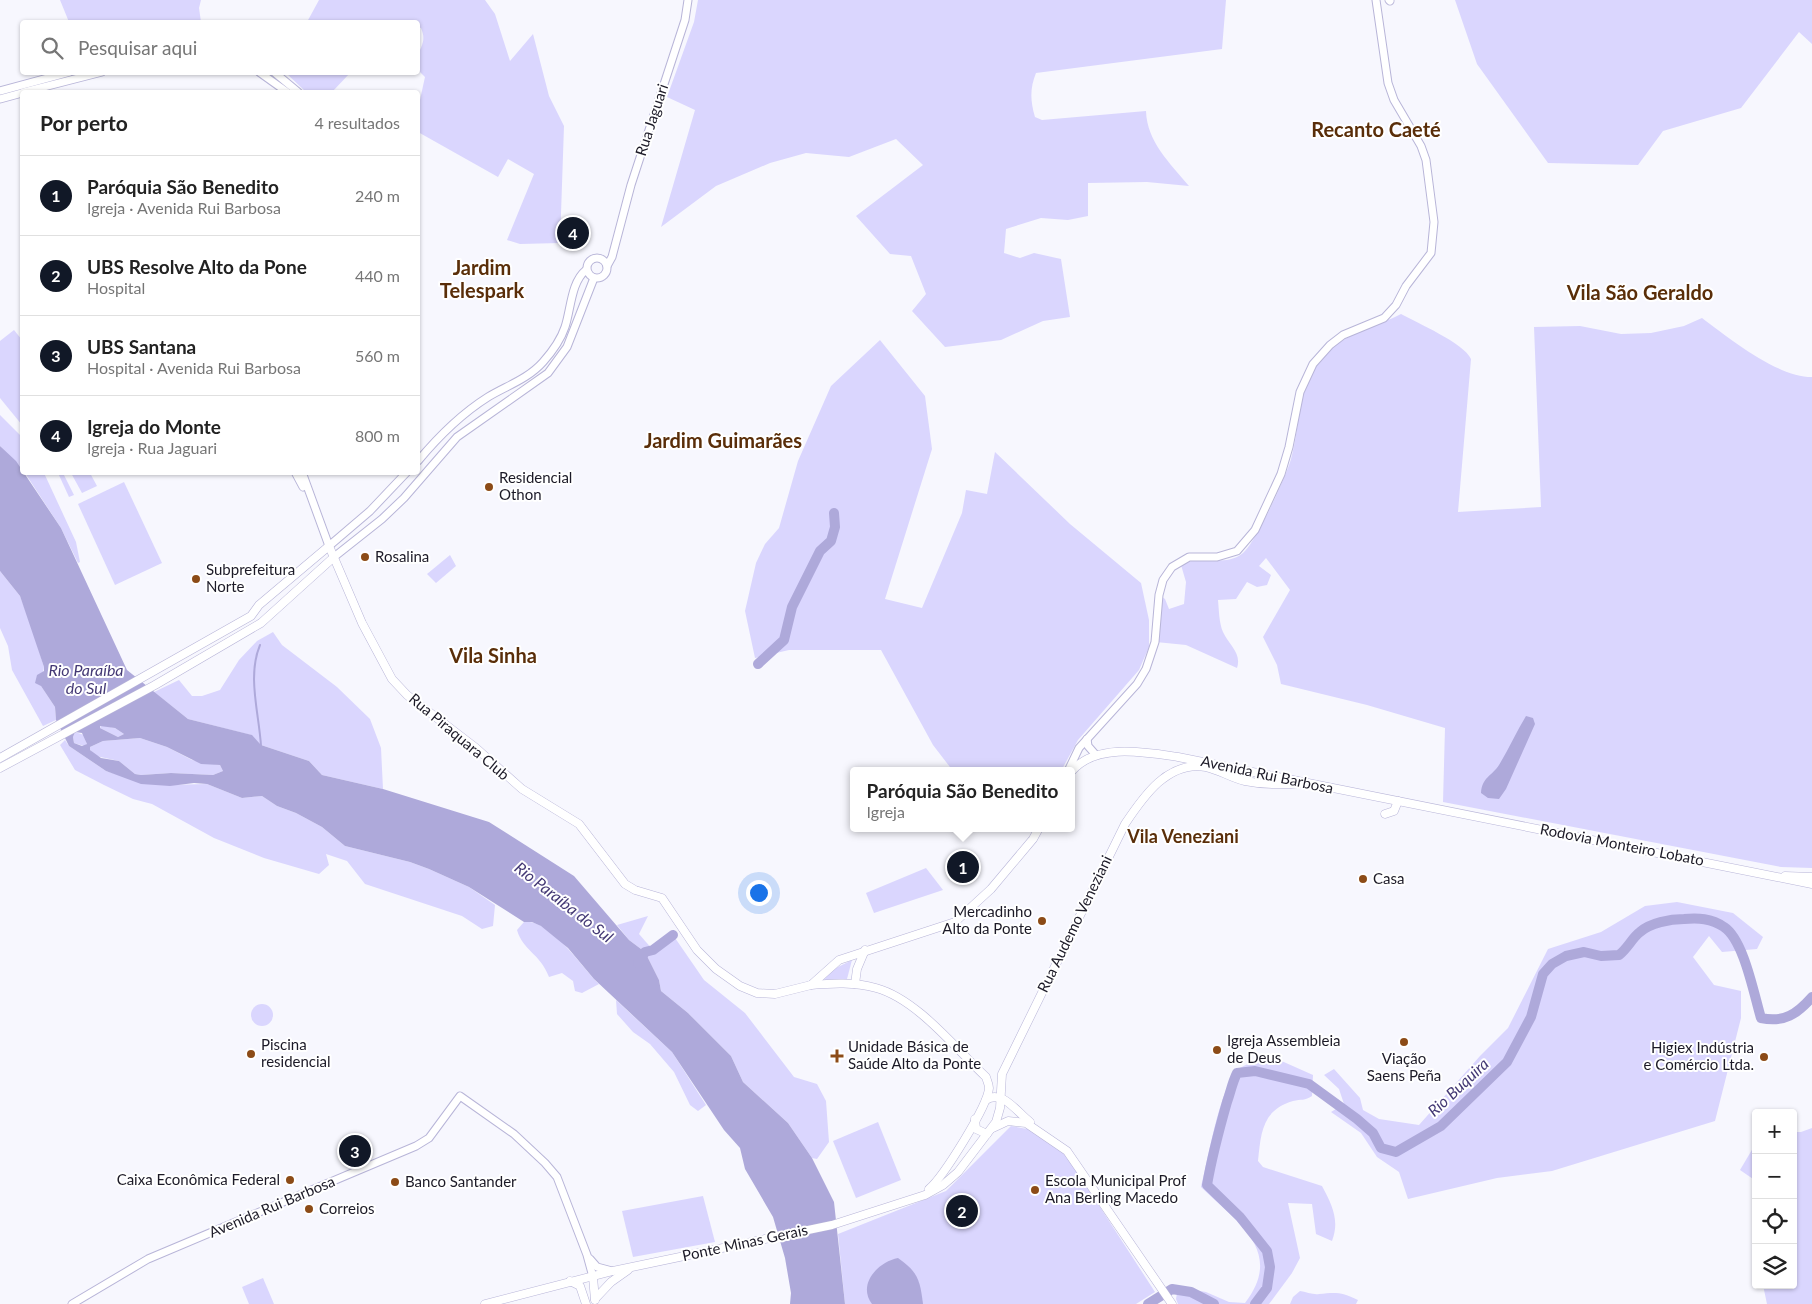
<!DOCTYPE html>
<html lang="pt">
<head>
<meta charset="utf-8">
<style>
	body { margin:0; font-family:Lato,sans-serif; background:#f6f6f6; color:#222 }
	.controls { position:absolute; right:15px; bottom:15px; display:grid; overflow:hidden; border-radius:5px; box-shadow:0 1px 4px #0004 }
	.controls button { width:45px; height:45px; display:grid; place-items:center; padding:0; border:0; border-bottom:1px solid #e0e0e0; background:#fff; color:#222; font:25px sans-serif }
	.you { position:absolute; left:758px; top:892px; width:18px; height:18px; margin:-12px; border:4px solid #fff; border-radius:50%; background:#1a73e8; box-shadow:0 0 0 8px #1a73e833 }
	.badge { display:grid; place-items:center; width:32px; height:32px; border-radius:50%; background:#111827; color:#fff; font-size:16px; font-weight:700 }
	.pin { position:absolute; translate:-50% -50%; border:2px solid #fff; box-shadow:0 1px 5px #0006 }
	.popup { position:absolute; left:850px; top:767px; width:225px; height:65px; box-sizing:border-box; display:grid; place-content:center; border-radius:5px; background:#fff; filter:drop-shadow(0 1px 4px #0005); font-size:16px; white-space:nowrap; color:#767676 }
	.popup b { font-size:19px; color:#222 }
	.popup::after { content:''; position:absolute; left:50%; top:100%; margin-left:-10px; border:10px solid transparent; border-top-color:#fff }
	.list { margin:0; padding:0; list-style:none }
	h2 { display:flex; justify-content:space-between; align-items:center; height:65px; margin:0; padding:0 20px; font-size:21px }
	h2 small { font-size:16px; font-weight:400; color:#767676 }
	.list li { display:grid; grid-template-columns:32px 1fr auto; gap:15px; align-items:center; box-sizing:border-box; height:80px; padding:0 20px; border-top:1px solid #e0e0e0 }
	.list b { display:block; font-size:19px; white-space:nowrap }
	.list p { margin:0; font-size:16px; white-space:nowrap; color:#767676 }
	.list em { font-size:16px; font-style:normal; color:#767676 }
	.icon { flex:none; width:28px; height:28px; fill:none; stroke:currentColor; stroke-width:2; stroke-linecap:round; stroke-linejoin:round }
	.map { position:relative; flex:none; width:1812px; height:1304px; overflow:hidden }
	.search { position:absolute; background:#fff; box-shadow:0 1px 4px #0004; left:20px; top:20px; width:400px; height:55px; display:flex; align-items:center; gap:12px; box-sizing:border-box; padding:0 18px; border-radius:5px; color:#767676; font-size:19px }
	.panel { position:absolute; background:#fff; box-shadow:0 1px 4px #0004; left:20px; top:90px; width:400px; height:385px; border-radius:5px }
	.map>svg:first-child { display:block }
	.green { fill:#dad6fe }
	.water { fill:#aea9da; fill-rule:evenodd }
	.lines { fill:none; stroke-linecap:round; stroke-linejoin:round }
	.stream { stroke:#aea9da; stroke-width:2 }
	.river { stroke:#aea9da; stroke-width:10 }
	.tertiary-casing { stroke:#b8b5d8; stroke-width:9 }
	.secondary-casing { stroke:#b8b5d8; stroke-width:9 }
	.tertiary { stroke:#fff; stroke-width:7 }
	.secondary { stroke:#fff; stroke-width:8 }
	.poi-dot { fill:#8c4b17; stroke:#fff; stroke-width:2 }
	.labels { text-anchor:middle; stroke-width:4; stroke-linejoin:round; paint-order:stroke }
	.street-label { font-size:15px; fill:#1c1a27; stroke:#fff }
	.poi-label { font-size:15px; fill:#1c1a27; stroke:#fff; text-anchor:start }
	.water-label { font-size:16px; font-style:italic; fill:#443975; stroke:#fff }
	.quarter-label { font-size:18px; font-weight:bold; fill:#5a2e09; stroke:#fff }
	.district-label { font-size:20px; font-weight:bold; fill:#5a2e09; stroke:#fff }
</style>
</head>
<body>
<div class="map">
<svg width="1812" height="1304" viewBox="0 0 1812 1304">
	<rect width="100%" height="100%" fill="#f7f7fe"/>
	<!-- green -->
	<g class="green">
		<path d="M60,0H201L199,8L201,22H69Z"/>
		<path d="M319,0H485L495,14L510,61L533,34L549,96L564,126L560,243L520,244L507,240L534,174L508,159L498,177L418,132V109L425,77L418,70C418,66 417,61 418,57C420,46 427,42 421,28L418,27V22H307Z"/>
		<path d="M698,0H1226L1222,49L1036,73C1030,88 1030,100 1035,117L1042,120L1146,111C1147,142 1170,163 1189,186L1147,182L1088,183V216L1068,220L1041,218L1006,229L1004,253L1020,258L1034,253L1061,259L1070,317L1043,321L1001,340L945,347L912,311L926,294L911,256L890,254L856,216L923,165L896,139L849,157L806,153L770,163L716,186L661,227L695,110L667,97L694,22Z"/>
		<path d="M1455,0H1812V44L1799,32L1741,108L1663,131L1638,165L1548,163L1477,64Z"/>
		<path d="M286,73H350L332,92H306Z"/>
		<path d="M1401,314C1417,323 1464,343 1471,359L1458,512L1541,507L1534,327L1580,326L1621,334L1651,333L1684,326L1702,318C1730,339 1777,377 1812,377V868L1781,867L1443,802L1445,728L1367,705L1281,684L1277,665L1263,637L1290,590L1266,558L1259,566L1271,575L1267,585L1257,587L1247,582L1236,599L1218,600C1219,610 1219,623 1223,632C1229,645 1242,653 1237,668L1186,645L1156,642L1159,595L1165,599L1169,609L1184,604L1186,582L1181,565C1199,554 1225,568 1243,553C1256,542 1286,477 1291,459C1302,419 1295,391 1324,355C1340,336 1378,326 1401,314Z"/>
		<path d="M14,330L22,340V425L0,398V341Z"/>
		<path d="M880,340L925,396L932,449L885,599L922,608L962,513L966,490L987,494L995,452L1070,524L1141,583L1149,620V647L1139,670L1078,740L1061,771H953L933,745L881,650H789L755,658L745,611L756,563L765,544L779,528L798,461L831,386Z"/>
		<path d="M0,415L22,437V470L0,446Z"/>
		<path d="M25,473H44L76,542L80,562L78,563L61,528Z"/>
		<path d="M58,473H63L74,495L69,497Z"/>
		<path d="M71,473H90L97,486L82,493Z"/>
		<path d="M124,482L162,563L115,585L78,504Z"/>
		<path d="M450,555L456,566L436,583L427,574Z"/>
		<path d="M0,571L20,596L31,625L44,667L41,686L55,707L56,720L43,726L12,670L8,646L0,628Z"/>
		<path d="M273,632L282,645L337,687L370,719L381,748L383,789L322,775L309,761L261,745L251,735L188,719L154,692L179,680L192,696H202L220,690L239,660L257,641Z"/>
		<path d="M101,725L115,728L124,734L118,737L100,728Z"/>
		<path d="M75,732L84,735L87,744L84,746L74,743L73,737Z"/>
		<path d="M140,738L167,747L192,760L220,765L223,771L213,775L171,773L141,775L135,774L119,761L96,756L90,750V747L103,741Z"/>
		<path d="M65,740L69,746L106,771L135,780L164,785L207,784L242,798L262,796L277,806L296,813L322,827L345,846L410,862L429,869L469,887L495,905L493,926L482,929L462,916L365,884L347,861L326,854L329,865L319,874L264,858L214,838L152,804L133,799L104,785L75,770L60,745Z"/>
		<path d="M926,868L943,890L874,913L866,893Z"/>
		<path d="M1677,902L1733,913L1763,937L1757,949L1722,952L1709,936L1693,957L1714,985L1741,991V1018L1715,1121L1552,1171L1497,1178L1408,1199L1399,1172L1377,1157L1361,1133L1331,1112L1344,1104L1339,1089L1324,1075L1334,1069L1360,1098L1363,1110L1379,1119L1419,1125L1480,1056L1508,1028L1548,949L1601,932L1645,906Z"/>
		<path d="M648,916L639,934L653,950L673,935L704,980L745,1013L794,1077L817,1084L826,1101L829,1142L817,1159L812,1158L788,1123L743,1082L731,1056L688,1013L661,991L659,980L645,952L629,940L617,925Z"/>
		<path d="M524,922C550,918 582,968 599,984L582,993L575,991L573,981L562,973L549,977C540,953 523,951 517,930Z"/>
		<path d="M852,960L847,979L824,980L832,970Z"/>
		<path d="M616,1000L672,1052L706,1105L698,1111L690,1105L674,1072L650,1044L633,1032L617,1014Z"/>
		<circle cx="262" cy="1015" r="11"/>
		<path d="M1277,1059L1313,1075L1312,1096C1305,1101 1301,1099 1293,1101C1262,1110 1261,1133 1258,1161L1263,1167L1322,1186C1332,1205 1340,1220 1332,1241L1316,1234L1312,1204L1288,1203L1300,1258L1292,1273L1269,1304H1178L1176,1299L1178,1287L1206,1292L1229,1302L1245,1303C1285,1251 1237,1222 1201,1187C1208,1161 1220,1083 1240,1068C1251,1061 1265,1060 1277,1059Z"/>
		<path d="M878,1122L901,1180L856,1198L833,1141Z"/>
		<path d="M1011,1126L1033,1130L1065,1153L1155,1292L1136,1304H845L838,1234L946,1191Z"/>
		<path d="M1812,1128V1304H1767L1763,1285H1793V1132H1801Z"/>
		<path d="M1756,1143V1181L1740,1170Z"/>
		<path d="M703,1196L715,1242L633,1257L622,1211Z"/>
		<path d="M263,1278L274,1304H249L242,1287Z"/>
		<path d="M1300,1291C1306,1292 1314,1295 1319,1294C1336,1292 1342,1292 1358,1300L1356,1304H1290L1293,1297Z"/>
	</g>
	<!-- water -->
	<g class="water">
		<path d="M0,446L16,461L61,528L127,670L188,719L252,735L261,745L309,761L322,775L383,789L489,822L574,876L629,940L645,952L659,980L661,991L688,1013L731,1056L743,1082L788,1123L812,1158L834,1202L845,1304H790L791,1293L785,1258L773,1217L745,1169L740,1148L724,1130L672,1052L594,979L568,948L541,926L532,922H524L469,887L429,869L410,862L345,846L322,827L296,813L277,806L262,796L242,798L207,784L194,783L170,786L141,784L106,771L69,746L56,720L55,707L41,686L35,683L37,675L44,671V667L20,596L0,571ZM100,726L115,728L124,734L118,737L100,728ZM75,732L82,733L87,744L82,746L74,743L73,737ZM140,738L167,747L201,764L220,765L223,771L213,775L171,773L141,775L135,774L119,761L101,758L90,750V747L103,741Z"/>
		<path d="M1526,716L1533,718L1535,724L1506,789L1499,799L1488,798L1481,793C1482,777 1492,776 1499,765C1509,749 1516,732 1526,716Z"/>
		<path d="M898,1258C918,1272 920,1280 923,1304H872C857,1284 878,1262 898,1258Z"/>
	</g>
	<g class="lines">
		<!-- stream -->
		<path class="stream" d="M260,645C247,676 259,713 261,746"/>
		<!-- river -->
		<g class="river">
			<path d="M758,664L784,640L792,607L820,551L831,541L835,527L834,513"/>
			<path d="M638,963L645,952L653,950L673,935"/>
			<path d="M1148,1304L1172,1289L1191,1292L1214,1304"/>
			<path d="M1255,1304L1267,1288L1270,1267L1267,1251L1240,1217L1207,1185C1212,1156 1219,1130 1227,1102C1231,1091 1232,1083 1237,1073L1255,1071L1309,1084L1357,1119L1373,1133L1381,1148L1396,1152L1441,1126L1507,1062L1531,1017L1543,974L1552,964L1566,956L1584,952L1601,956L1619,955C1628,948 1632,938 1640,932C1650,923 1670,919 1684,919C1698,918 1711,918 1724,927C1744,940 1754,995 1761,1018C1784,1023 1797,1014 1812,997"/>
		</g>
		<defs>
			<g id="tertiary">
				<path d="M1389,0L1390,1"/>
				<path d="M259,72L287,92"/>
				<path d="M274,72L298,92"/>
				<path d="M0,91L70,72"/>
				<path d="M24,92L102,72"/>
				<path d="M0,99L22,93"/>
				<circle cx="597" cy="268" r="10"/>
				<path d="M607,266L612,257L631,185L685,20L688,0"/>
				<path d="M418,461C438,437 461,414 488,397C506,386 528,379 543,362C551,353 561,339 565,327C571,309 571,282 586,270"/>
				<path d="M295,472L303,487"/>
				<path d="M302,472L329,546L370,511L407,472"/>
				<path d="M334,557L382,519L404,498L457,437L548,373L567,347L594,278"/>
				<path d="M1087,739L1088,746L1095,754"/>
				<path d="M1068,771L1079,748L1137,684L1146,669L1155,642L1159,595L1163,580L1172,567L1189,557H1217L1237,551L1255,530L1281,474L1289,447L1300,392L1313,364L1330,345L1343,335L1384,318L1396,305L1406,286L1431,253L1434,222L1426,160L1421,146L1394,100L1388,83L1376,0"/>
				<path d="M590,1259L597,1267L612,1271"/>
				<path d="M72,1304L148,1259L416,1146L429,1138L460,1096L514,1134L545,1163L557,1177L587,1255L593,1277"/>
			</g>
			<g id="secondary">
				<path d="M0,758L251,616L259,605L329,546L362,623L392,679L407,695L476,748L522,789L579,824L625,884L635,890L662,898L697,950L716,969L740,986L757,993L775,994L811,985L839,960L955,922L991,889L1033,839L1039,828"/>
				<path d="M0,768L155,685L261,623L334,557"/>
				<path d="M1072,771C1096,743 1144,752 1178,757L1812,884"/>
				<path d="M1385,814L1394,811L1398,801"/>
				<path d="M1785,876L1812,877"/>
				<path d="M855,984L857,969L865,950"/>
				<path d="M811,985C833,983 854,982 876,988C917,999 956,1049 986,1077C987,1081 989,1084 989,1088C988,1106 943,1177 929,1189"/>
				<path d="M986,1100C1002,1089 1017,1112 1030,1122"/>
				<path d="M975,1119L976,1129L987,1134"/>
				<path d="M993,1128L1008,1121L1026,1123L1067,1151L1172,1304"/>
				<path d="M593,1277L595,1300"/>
				<path d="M570,1281L580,1286L586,1304"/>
				<path d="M595,1299L611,1282L628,1270"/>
				<path d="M485,1304L613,1271L832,1225L925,1195L943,1185L958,1172L996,1122L1000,1108L1002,1074L1125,824C1143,797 1168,760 1206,767C1220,770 1231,778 1245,781C1265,785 1283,785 1303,783"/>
			</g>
		</defs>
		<!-- tertiary casing -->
		<use href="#tertiary" class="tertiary-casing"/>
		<!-- secondary casing -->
		<use href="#secondary" class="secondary-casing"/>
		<!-- tertiary -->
		<use href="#tertiary" class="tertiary"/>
		<!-- secondary -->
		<use href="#secondary" class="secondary"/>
	</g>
	<!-- markers -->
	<g class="poi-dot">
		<circle cx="489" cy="487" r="5"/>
		<circle cx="365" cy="557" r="5"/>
		<circle cx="196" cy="579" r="5"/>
		<circle cx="1363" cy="879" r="5"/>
		<circle cx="1042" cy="921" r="5"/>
		<circle cx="1404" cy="1042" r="5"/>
		<circle cx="1217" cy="1050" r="5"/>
		<circle cx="251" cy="1054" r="5"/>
		<path d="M834.5 1048.5h5v5h5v5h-5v5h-5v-5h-5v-5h5z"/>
		<circle cx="1764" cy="1057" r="5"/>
		<circle cx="290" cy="1180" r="5"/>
		<circle cx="395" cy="1182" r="5"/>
		<circle cx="1035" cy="1190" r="5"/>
		<circle cx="309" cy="1209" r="5"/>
	</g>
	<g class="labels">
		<!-- street labels -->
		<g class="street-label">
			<text transform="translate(652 120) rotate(-72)" y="5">Rua Jaguari</text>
			<text transform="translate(459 737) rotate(40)" y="5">Rua Piraquara Club</text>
			<text transform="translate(1267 775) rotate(12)" y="5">Avenida Rui Barbosa</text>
			<text transform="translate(1622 845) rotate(11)" y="5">Rodovia Monteiro Lobato</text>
			<text transform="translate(1075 924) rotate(-64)" y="5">Rua Audemo Veneziani</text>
			<text transform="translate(272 1207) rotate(-23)" y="5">Avenida Rui Barbosa</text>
			<text transform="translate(745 1243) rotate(-12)" y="5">Ponte Minas Gerais</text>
		</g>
		<!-- poi labels -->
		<g class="poi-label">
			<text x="499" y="483">Residencial<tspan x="499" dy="17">Othon</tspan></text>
			<text x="375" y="562">Rosalina</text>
			<text x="206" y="575">Subprefeitura<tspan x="206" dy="17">Norte</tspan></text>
			<text x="1373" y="884">Casa</text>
			<text x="1032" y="917" text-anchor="end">Mercadinho<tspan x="1032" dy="17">Alto da Ponte</tspan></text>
			<text x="1227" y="1046">Igreja Assembleia<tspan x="1227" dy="17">de Deus</tspan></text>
			<text x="261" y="1050">Piscina<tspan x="261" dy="17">residencial</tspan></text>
			<text x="848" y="1052">Unidade Básica de<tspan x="848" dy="17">Saúde Alto da Ponte</tspan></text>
			<text x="1754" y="1053" text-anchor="end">Higiex Indústria<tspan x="1754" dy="17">e Comércio Ltda.</tspan></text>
			<text x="1404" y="1064" text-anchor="middle">Viação<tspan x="1404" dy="17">Saens Peña</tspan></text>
			<text x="280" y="1185" text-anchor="end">Caixa Econômica Federal</text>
			<text x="1045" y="1186">Escola Municipal Prof<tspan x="1045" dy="17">Ana Berling Macedo</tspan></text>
			<text x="405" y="1187">Banco Santander</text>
			<text x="319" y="1214">Correios</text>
		</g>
		<!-- water labels -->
		<g class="water-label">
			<text x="86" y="676">Rio Paraíba<tspan x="86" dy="18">do Sul</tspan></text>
			<text transform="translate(564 902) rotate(38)" y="6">Rio Paraíba do Sul</text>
			<text transform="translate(1458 1087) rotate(-43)" y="6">Rio Buquira</text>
		</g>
		<!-- quarter labels -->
		<g class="quarter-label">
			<text x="1183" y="843">Vila Veneziani</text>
		</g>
		<!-- district labels -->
		<g class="district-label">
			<text x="1376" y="137">Recanto Caeté</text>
			<text x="482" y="275">Jardim<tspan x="482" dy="23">Telespark</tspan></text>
			<text x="1640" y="300">Vila São Geraldo</text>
			<text x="723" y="448">Jardim Guimarães</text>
			<text x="493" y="663">Vila Sinha</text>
		</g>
	</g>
</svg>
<div class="controls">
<button>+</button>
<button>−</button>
<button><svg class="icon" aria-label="locate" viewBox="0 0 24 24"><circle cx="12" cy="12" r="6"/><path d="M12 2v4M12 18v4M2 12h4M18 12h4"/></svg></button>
<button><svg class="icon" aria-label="layers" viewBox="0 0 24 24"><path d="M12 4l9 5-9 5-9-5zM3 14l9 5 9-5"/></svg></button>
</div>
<div class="you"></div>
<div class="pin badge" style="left:963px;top:867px">1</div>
<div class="popup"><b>Paróquia São Benedito</b>Igreja</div>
<div class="pin badge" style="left:962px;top:1211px">2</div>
<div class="pin badge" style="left:355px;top:1151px">3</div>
<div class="pin badge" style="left:573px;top:233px">4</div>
<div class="search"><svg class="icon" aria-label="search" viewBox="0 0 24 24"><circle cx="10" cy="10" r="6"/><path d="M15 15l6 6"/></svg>Pesquisar aqui</div>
<section class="panel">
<h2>Por perto<small>4 resultados</small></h2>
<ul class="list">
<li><span class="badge">1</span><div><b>Paróquia São Benedito</b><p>Igreja · Avenida Rui Barbosa</p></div><em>240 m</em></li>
<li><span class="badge">2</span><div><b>UBS Resolve Alto da Pone</b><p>Hospital</p></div><em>440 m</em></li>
<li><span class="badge">3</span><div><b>UBS Santana</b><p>Hospital · Avenida Rui Barbosa</p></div><em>560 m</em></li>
<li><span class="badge">4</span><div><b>Igreja do Monte</b><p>Igreja · Rua Jaguari</p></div><em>800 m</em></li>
</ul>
</section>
</div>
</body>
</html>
